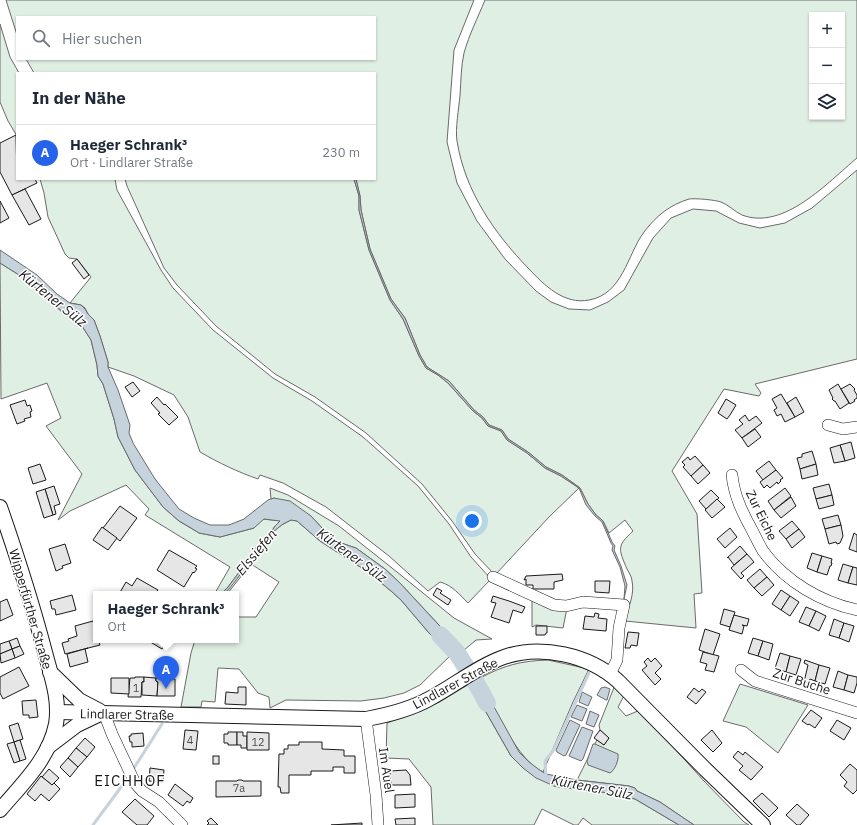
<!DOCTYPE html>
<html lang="de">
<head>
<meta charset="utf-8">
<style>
	body { margin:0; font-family:"IBM Plex Sans",sans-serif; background:#f6f6f7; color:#1f2937 }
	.controls { position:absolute; right:12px; top:12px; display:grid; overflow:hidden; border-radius:0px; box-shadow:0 1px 3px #0004 }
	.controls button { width:36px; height:36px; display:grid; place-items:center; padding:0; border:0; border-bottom:1px solid #e0e1e3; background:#fff; color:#1f2937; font:20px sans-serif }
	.you { position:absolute; left:472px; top:521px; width:14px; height:14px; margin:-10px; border:3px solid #fff; border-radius:50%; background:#1a73e8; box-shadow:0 0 0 6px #1a73e833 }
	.badge { display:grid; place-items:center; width:26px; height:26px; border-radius:50%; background:#2563eb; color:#fff; font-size:13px; font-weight:700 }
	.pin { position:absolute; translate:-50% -33px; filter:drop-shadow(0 1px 2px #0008) }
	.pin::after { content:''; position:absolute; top:21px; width:14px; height:12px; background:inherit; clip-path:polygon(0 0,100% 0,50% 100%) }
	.popup { position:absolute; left:93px; top:591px; width:146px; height:52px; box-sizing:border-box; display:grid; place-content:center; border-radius:0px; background:#fff; filter:drop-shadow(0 1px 3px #0005); font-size:13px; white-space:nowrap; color:#747a83 }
	.popup b { font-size:15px; color:#1f2937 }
	.popup::after { content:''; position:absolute; left:50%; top:100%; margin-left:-8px; border:8px solid transparent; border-top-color:#fff }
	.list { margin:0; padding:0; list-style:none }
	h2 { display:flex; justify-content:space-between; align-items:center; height:52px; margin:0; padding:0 16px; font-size:17px }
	h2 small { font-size:13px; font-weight:400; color:#747a83 }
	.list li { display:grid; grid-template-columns:26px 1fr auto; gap:12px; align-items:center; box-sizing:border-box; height:56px; padding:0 16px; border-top:1px solid #e0e1e3 }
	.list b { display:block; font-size:15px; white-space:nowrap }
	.list p { margin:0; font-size:13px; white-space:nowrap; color:#747a83 }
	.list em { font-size:13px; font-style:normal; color:#747a83 }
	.icon { flex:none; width:22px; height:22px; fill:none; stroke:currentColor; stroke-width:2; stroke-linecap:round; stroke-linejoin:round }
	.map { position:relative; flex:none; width:857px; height:825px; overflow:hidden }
	.search { position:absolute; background:#fff; box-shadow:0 1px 3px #0004; left:16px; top:16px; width:360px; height:44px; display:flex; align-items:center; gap:10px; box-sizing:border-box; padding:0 14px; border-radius:0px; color:#747a83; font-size:15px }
	.panel { position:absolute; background:#fff; box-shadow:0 1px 3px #0004; left:16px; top:72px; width:360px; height:108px; border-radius:0px }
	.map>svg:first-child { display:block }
	.green { fill:#e0efe3; stroke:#6a6a6a; fill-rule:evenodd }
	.water { fill:#c6d2dc; stroke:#6a6a6a }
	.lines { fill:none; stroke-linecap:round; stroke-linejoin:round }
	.stream { stroke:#c6d2dc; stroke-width:3 }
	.river { stroke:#c6d2dc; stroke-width:18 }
	.building { fill:#e6e6e6; stroke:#1a1a1a }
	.minor-casing { stroke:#1a1a1a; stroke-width:12 }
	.major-casing { stroke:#1a1a1a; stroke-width:16 }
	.minor { stroke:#fff; stroke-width:11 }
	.major { stroke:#fff; stroke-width:14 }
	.labels { text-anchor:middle; stroke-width:3; stroke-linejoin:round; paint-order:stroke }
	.number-label { font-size:11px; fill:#4d4d4d }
	.street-label { font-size:13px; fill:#1a1a1a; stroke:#fff }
	.water-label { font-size:14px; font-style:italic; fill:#1a1a1a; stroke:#fff }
	.quarter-label { font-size:15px; letter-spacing:1px; fill:#1a1a1a; stroke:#fff }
</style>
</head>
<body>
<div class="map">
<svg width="857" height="825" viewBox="0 0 857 825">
	<rect width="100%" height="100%" fill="#fff"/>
	<!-- green -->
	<g class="green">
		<path d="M6,0H474L454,50L447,142L457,183L477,221L505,259L536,291L551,302L569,309L590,310L608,302L624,290L653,238L671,218L693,209L716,211L739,223L760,228L785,223L812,208L857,170V359L755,384L761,393L759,396L724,389L672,471L697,514L702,593L694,594L696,628L625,621C628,608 635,594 632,581C632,577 629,573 627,569C618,548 617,546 633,531L625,520L609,533L603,521L596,515L588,504L580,488L562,475L546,467L528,452L508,439L502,430L489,425L483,417L474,410L449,381L427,367L420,355L405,318L391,299L370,249L361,210L360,196L356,179H375V73H34L26,59H375V17H17V35Z"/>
		<path d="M485,0H857V158C828,182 784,231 742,215C735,212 729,205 721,202C716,200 695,198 689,199C670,205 657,215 644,232C627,255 623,294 589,300C564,305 544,285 529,269C494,233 465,191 457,141C455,129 459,108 460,95C461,82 461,66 464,53C469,35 478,17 485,0ZM812,15H842V117H812Z"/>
		<path d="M0,24L10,57L19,73H17V136L8,121L0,102Z"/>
		<path d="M40,179H115L117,190L161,270L173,288L213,330L273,378L312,401L363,437L418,486L449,524L471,557L491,579L468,603C460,595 452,585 440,582L428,591L389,556L326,507L283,483L260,475L258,479C238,472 219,463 200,452L188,417L174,395L134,376L108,367V362L100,336L94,320L88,314L85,308L81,305L70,303L91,277L77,259L69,258L65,254L48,217L44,193Z"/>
		<path d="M125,179H354L359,196V210L369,250L390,300L403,319L419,356L426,368L438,375L448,383L473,411L482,418L488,426L501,431L507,440L527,453L545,468L561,476L579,488L549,517L495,575L475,554L452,521L422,484L366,433L315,397L275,374L216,326L177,285L164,268L127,186Z"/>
		<path d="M0,263L27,280L64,314L74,319L82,326L91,340L97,365L98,376L103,384L114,419L118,437L135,470L163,507L179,521L199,533L220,537L254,528L263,519L281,521L275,526L265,542L243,563L240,571L228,587L221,594L215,593L230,567L145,515L149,509L126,485L70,511L58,520L82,474L46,426L61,418L47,383L1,399Z"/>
		<path d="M270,488L288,495L339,526L387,564L454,618L492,639L476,640L463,651L399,582L385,569L356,548L338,542L323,529L311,516L274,498L271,499Z"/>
		<path d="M291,520L297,521L320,541L368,572L391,591L401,600L429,633L451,655L420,685L404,693L384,698L361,701L286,700L270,708L269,697L258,693L239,669L218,668L215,702L202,701L201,707H181L191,653L195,640H236V617H256L279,582L251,564L227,594H224L244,570L245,564C251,560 257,554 259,547C266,543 268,537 274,531C279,526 285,523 291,520Z"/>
		<path d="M532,598L567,608L563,628L536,625L532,627Z"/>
		<path d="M548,660L589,669L573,702L543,772C517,760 496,710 482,685L480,678C505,665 520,661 548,660Z"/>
		<path d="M470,684L511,756L554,786L566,788L602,792L635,799L679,825H592L583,818L578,825H574L542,809L534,825H433L431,787L409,759L386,758L387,723L407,716Z"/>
		<path d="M740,684L808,705L778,753L746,727L723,721Z"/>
		<path d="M615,685L625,694L618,707L626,716L640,710L703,780L744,822L749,825H694L660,802L637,791L635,788L629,786L577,780L597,740L604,745L609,738L600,730L599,725Z"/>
	</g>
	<!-- water -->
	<g class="water">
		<path d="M354,179H356L360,196L361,210L370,249L391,299L405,318L420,355L427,367L449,381L474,410L483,417L489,425L502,430L508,439L528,452L546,467L562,475L580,488L588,504L596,515L603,521L612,542L615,546L614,550L621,566L627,585L624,599L625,586L620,567L612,550L613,546L611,543L602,522L595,516L586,505L579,488L561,476L545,468L527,453L507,440L501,431L488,426L482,418L473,411L448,383L438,375L426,368L419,356L403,319L390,300L369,250L359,210V196Z"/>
		<path d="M0,250L37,275L57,294L70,303L81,305L85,309L88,314L94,320L100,336L108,362V367L118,390L130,425L129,433L133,443L155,479L179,509L194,518L210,525H229L244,519L268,500L274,498L290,501L311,516L323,529L338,542L356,548L385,569L399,582L463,651L451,655L429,633L401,600L391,591L368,572L320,541L297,521L291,520L283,524L273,532L265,544L259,547C257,554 251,560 245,564C242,574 232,586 224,594H221L228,587L240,571L243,563L248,559L257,546L265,542L275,526L280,521L264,519L254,528L220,537L199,533L191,528L179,521L163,507L135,470L118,437L114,419L103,384L98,376L97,365L91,340L82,326L74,319L65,314L27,280L0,263Z"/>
		<path d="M480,678L482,685L519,752L529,762L541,771L546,774L577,780L629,786L635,788L637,791L660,802L694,825H679L635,799L602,792L566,788L554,786L536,778L523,768L511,756L470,684Z"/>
		<path d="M605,687L610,689L607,700H606L597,695L601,688Z"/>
		<path d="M582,692L592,697L588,706L579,702Z"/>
		<path d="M577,705L587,709L582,721L571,717Z"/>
		<path d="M590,711L599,715L594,727L586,724Z"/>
		<path d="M570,720L580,725L566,755L564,756L557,752L556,750Z"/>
		<path d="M582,727L593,731L583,759L581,761L569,756Z"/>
		<path d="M593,744H595L618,754C619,760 615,770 610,773L588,765L587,761Z"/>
	</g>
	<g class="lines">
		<!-- stream -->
		<g class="stream">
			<path d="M134,768L162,724"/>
			<path d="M546,776L545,761L553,751L589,673"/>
			<path d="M93,825L127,779"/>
		</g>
		<!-- river -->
		<path class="river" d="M440,635L457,653L475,681L487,703"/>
	</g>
	<!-- building -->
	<g class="building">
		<path d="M16,135L17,179H35L37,183L12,195L0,172V143Z"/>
		<path d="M25,189L41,219L29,225L12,195Z"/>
		<path d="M0,201L9,218L0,223Z"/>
		<path d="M77,259L89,275L84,279L72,263Z"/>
		<path d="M133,382L140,391L132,397L125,387Z"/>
		<path d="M838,384L849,403L840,409L835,401H834L832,399L833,398L829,390Z"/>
		<path d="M850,384L855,389L854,390L857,395V398L854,400L855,401L850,404L841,389Z"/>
		<path d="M781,394L795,417L785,422L781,414L777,416L774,410L777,408L772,399Z"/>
		<path d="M157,397L164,405L165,404L178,417L169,425L158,414L160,413L151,403Z"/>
		<path d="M796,397L804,412L795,417L787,403Z"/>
		<path d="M726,399L736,405L730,415L727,419L718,413Z"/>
		<path d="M25,400L27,406L30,405L32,411L30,412L31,417L24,419L25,421L17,424L10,405Z"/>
		<path d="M745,415L749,421L756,416L762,423L742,438L735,430L743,424L739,420Z"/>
		<path d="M755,429L761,437L748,447L742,438Z"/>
		<path d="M851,442L855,458L845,461L840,445Z"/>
		<path d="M840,445L845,461L834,463L830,448Z"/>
		<path d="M812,451L816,464L800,469L797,458L802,457V454Z"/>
		<path d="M695,456L703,465L691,476L683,467L685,465L682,462L688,457L690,460Z"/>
		<path d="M769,461L776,470L763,480L756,471Z"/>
		<path d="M40,464L46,480L33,484L28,468Z"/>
		<path d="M816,464L818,475L802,479L800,469Z"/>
		<path d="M703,465L710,473L698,484L691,476Z"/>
		<path d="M776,470L783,478L780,480L781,481L778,484L777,482L770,488L767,485L764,488L760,482Z"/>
		<path d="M829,484L832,495L816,499L813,488Z"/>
		<path d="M54,486L60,504L54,506L56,514L53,515L45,489Z"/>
		<path d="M785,488L791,496L774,510L768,501Z"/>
		<path d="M45,489L53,515L44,518L36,492Z"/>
		<path d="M711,490L719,498L706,509L699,501Z"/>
		<path d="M832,495L834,505L819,509L816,499Z"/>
		<path d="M791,497L796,506L781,518L774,510Z"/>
		<path d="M717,499L725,507L712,518L705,510Z"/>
		<path d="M120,506L137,518L120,541L103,528Z"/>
		<path d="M838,515L841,525L825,529L822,519Z"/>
		<path d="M792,521L799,529L786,539L779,531Z"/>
		<path d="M841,525L843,536L840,543L837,544L836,542L829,544L825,529Z"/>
		<path d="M102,527L117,538L108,550L93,540Z"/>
		<path d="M730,528L737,537L725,548L717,539Z"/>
		<path d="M799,529L805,537L792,548L786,539Z"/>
		<path d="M854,533L857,535V552L849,549Z"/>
		<path d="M65,544L71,563L62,566L63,568L56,571L49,549Z"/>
		<path d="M740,546L747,554L734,565L728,557L727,558Z"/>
		<path d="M169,550L197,566L195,568L197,569L194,573L193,572L184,587L157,570Z"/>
		<path d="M812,553L822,556L817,572L807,568Z"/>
		<path d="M747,554L754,562L741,573L744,576L741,579L731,568Z"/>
		<path d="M822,556L832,559L831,563H832L831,566H830L827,575L817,572Z"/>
		<path d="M843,564L853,567L848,583L838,580Z"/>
		<path d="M853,567L857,568V585L848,583Z"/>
		<path d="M760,569L767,577L754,588L747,580Z"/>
		<path d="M562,574L563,580L554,582V589H533V585H526V579L524,580L526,576Z"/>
		<path d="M767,577L774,585L762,596L754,588Z"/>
		<path d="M137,578L158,590L155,594H119L126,582L132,586Z"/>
		<path d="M595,581H610L609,593L595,592Z"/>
		<path d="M437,588L442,591L440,593L451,600L448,605L433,595Z"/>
		<path d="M781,590L790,596L781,610L772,604Z"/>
		<path d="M72,595L76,610L56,615L55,609H52L50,601Z"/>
		<path d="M493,596L509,601L525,607L522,613L513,610L509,623L491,617L496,603L491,602Z"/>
		<path d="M790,596L799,602L790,616L781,610Z"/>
		<path d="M7,599L13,615L0,621V602Z"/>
		<path d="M806,607L816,611L809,626L799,622Z"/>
		<path d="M724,609L735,612L730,627L720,624Z"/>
		<path d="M816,611L826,616L819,631L809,626Z"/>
		<path d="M595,613L599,614L598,618L607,619L606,631L583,629L585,616L594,617Z"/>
		<path d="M734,615L749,619L747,626L742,625L744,626L742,634L729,630Z"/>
		<path d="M834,619L844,623L839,638L829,635Z"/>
		<path d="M93,621L96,631V640H98L100,645L65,654L62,643L69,641L68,639L77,636L75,626Z"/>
		<path d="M844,623L854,626L849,642L839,638Z"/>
		<path d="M536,626H547V633H546L545,635H536Z"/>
		<path d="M705,629L720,634L713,655L699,650Z"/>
		<path d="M628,632L639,633L637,646L631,645L630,648H625Z"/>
		<path d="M17,638L20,646L12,649L9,641Z"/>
		<path d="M753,638L763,641L758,656L748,653Z"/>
		<path d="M147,640H167L162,649Z"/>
		<path d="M9,641L12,649L0,654V644Z"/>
		<path d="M763,641L773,644L769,660L758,656Z"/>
		<path d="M20,646L24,654L15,658L12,649Z"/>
		<path d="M88,648L85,649L88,662L70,667L67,654Z"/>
		<path d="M12,649L15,658L1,663L0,654Z"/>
		<path d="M703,652L719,656L714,672L705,670L707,664L700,662Z"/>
		<path d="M780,653L790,656L786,672L775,668Z"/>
		<path d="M790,656L801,659L796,675L786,672Z"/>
		<path d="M648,658L651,662L655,658L662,666L655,673L661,679L655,685L642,670L647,666L644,662Z"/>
		<path d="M805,660L819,665L815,681L810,679L809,683L804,682L808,665L804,663Z"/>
		<path d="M819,665L830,668L825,684L815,681Z"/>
		<path d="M19,667L29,686L3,699L0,693V677Z"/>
		<path d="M838,671L848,675L844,690L833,687Z"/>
		<path d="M848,675L857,677V683L854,693L844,690Z"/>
		<path d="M135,677H144V682H142L141,697H128L130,678H135Z"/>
		<path d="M144,677L156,678V681L158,682L157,696L142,695V682H144Z"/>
		<path d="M111,678H129V694L111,693Z"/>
		<path d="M156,678L175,679V696H157L158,682L156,681Z"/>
		<path d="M238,687H246V705L225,704L226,692L238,693Z"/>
		<path d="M694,688L699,692L702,689L706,692L696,704L687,697Z"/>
		<path d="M36,700L38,717L29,718V715H23L22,701Z"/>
		<path d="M811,710L822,718L815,728L809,724L808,725L802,721Z"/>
		<path d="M837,720L851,728L844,740L830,731Z"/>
		<path d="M18,723L23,739L14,742L9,726Z"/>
		<path d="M185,730L198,731L196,750L183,749Z"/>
		<path d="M600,730L609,738L604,745L594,738Z"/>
		<path d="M712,730L722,743L713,752L701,740Z"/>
		<path d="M228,732H237V745H228V743H224V734H228Z"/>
		<path d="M237,732H243V736H247V748H241V745H237Z"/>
		<path d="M247,732L269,733V750H247Z"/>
		<path d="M143,733L144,746L132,747V742H130L129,736H131V734Z"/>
		<path d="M85,738L95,747L87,757L76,748Z"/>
		<path d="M20,740L26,759L20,761L14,742Z"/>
		<path d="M14,742L20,761L14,763L7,744Z"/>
		<path d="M299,742H322V749L344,750V756H355V773H344V767H333V771H311V775H289V793H281L280,787H278L279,754H284V749H288V745H299Z"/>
		<path d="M76,748L87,757L78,767L68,758Z"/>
		<path d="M738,751L743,755L745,752L763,767L751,780L739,770L743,766L733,757Z"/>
		<rect x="213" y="756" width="6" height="8"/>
		<path d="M68,758L78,767L70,777L60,767Z"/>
		<path d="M850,764L857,770V790L853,794L844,786L847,782L840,775Z"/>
		<path d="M150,768L164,770L163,782L149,781Z"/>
		<path d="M49,769L59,778L52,785L42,777Z"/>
		<path d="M406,770L410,775L411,785H391L390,771Z"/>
		<path d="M41,776L52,785L54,783L60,789L49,801L41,794L35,801L27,794Z"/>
		<path d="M238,780H242L243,781H261V796L216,797V781H237Z"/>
		<path d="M175,784L193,798L190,803L187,801L183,806L168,795Z"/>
		<path d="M762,793L778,808L769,817L753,801Z"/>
		<path d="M415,794V807L395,808V795Z"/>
		<path d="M135,799L154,816L147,825H137L122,812Z"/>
		<path d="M797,804L809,815L800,825H797L786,815Z"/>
		<path d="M211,818L218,825H207L209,823L207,821Z"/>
		<path d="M415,818V825H396L395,819Z"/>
		<path d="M362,823V825H331Z"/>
	</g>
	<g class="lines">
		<defs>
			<g id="minor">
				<path d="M828,425L843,429L857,427"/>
				<path d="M732,475C734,495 742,512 752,530C755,536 759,544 763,551C786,582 821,602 857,610"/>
				<path d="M493,577L554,605L566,606L583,602L624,605L619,628L617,660L610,674"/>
				<path d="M741,670L755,681L857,713"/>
				<path d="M104,713L112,734L135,783L142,791L159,802L182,825"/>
				<path d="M366,719L376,795L378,825"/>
			</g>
			<g id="major">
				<path d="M0,507C17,556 33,606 46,656C52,678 60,701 56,724C49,759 22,784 0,810"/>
				<path d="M50,672L79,700L100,711"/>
				<path d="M57,712L366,719C388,715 409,710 429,699C454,686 478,666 504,657C541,644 589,655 618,681L705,769L763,825"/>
				<path d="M48,747L77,725L100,714"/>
			</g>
		</defs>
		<!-- minor casing -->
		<use href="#minor" class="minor-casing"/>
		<!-- major casing -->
		<use href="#major" class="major-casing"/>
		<!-- minor -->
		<use href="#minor" class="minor"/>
		<!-- major -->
		<use href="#major" class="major"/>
	</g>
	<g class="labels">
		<!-- number labels -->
		<g class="number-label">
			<text x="136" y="692">1</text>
			<text x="190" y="744">4</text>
			<text x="258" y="746">12</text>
			<text x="239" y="792">7a</text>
		</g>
		<!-- street labels -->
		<g class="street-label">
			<text transform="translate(762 515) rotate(64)" y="5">Zur Eiche</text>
			<text transform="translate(31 609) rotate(74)" y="5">Wipperfürther Straße</text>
			<text transform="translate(802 681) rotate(18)" y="5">Zur Buche</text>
			<text transform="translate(455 683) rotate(-28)" y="5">Lindlarer Straße</text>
			<text transform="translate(127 714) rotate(1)" y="5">Lindlarer Straße</text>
			<text transform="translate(387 770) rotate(82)" y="5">Im Auel</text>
		</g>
		<!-- water labels -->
		<g class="water-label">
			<text transform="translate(53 298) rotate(39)" y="5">Kürtener Sülz</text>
			<text transform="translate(256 552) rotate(-50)" y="5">Elssiefen</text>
			<text transform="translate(352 555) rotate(36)" y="5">Kürtener Sülz</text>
			<text transform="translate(592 787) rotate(11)" y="5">Kürtener Sülz</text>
		</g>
		<!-- quarter labels -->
		<g class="quarter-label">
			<text x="130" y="786">EICHHOF</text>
		</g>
	</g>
</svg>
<div class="controls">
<button>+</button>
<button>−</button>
<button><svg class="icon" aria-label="layers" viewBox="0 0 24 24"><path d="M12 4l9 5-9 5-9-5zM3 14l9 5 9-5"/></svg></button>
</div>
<div class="you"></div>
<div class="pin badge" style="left:166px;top:689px">A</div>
<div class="popup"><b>Haeger Schrank³</b>Ort</div>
<div class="search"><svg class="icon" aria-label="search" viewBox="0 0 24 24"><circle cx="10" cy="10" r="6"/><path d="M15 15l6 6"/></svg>Hier suchen</div>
<section class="panel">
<h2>In der Nähe<small></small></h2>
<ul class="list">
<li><span class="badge">A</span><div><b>Haeger Schrank³</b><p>Ort · Lindlarer Straße</p></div><em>230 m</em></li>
</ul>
</section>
</div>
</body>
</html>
